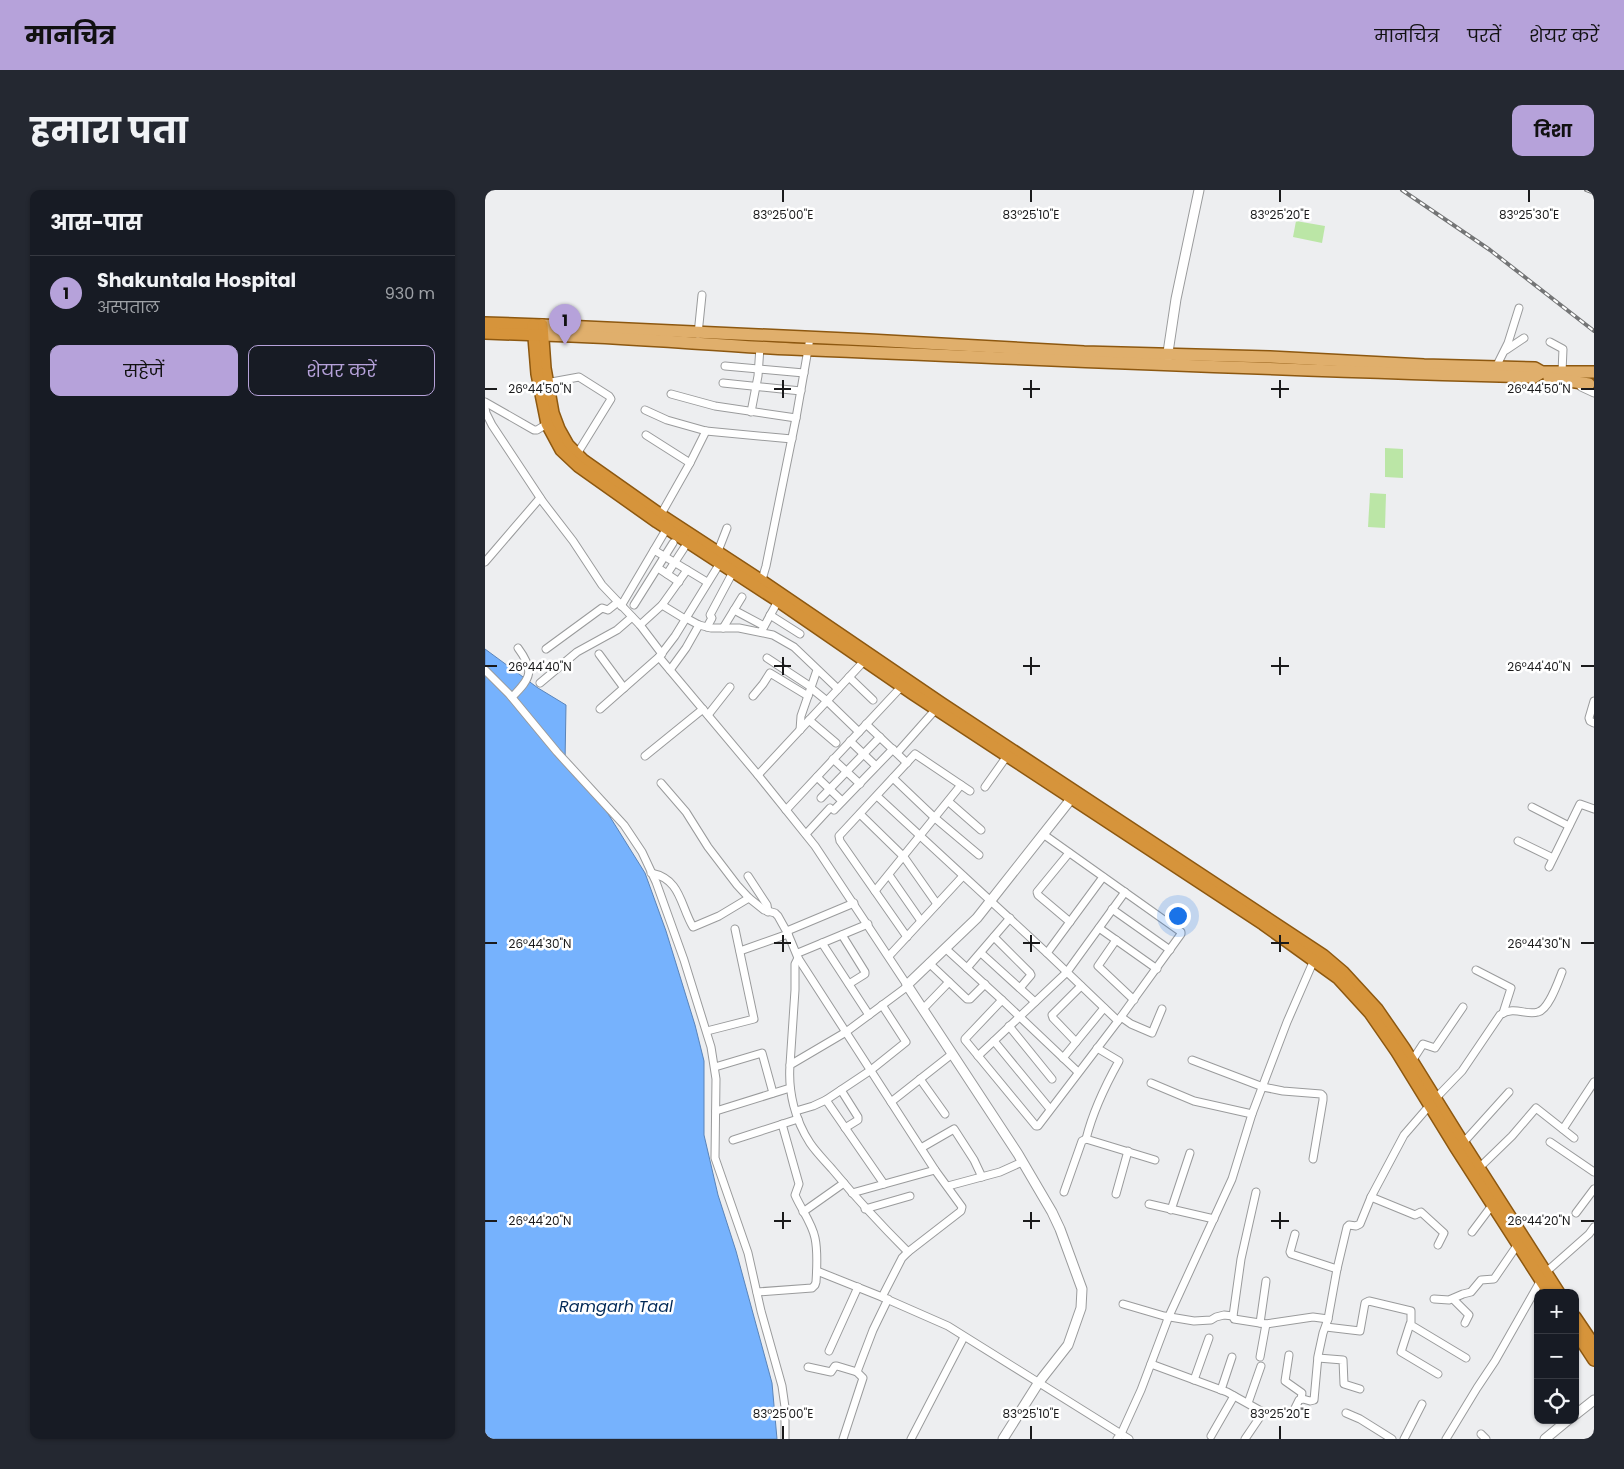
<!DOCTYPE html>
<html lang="hi">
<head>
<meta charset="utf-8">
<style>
	body { margin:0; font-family:Poppins,"Noto Sans Devanagari",sans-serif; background:#242831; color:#f1f3f6 }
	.controls { position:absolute; right:15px; bottom:15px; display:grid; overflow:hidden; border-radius:10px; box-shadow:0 1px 4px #0004 }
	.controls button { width:45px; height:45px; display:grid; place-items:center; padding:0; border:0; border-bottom:1px solid #363941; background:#171b24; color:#f1f3f6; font:25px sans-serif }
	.you { position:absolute; left:692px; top:725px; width:18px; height:18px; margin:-12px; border:4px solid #fff; border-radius:50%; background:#1a73e8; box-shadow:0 0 0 8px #1a73e833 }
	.badge { display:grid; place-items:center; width:32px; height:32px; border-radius:50%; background:#b6a2da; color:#111; font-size:16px; font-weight:700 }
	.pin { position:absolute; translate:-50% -41px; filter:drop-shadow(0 1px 2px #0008) }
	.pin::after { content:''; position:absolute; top:26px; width:18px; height:15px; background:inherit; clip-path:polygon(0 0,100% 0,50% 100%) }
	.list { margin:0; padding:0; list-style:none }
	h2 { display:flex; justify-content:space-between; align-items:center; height:65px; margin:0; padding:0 20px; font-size:21px }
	h2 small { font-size:16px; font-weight:400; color:#9ea1a6 }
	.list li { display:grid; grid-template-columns:32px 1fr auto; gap:15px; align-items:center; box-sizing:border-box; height:75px; padding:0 20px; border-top:1px solid #363941 }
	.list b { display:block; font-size:19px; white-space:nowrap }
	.list p { margin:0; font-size:16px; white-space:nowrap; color:#9ea1a6 }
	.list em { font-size:16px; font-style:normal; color:#9ea1a6 }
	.actions { display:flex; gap:10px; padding:15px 20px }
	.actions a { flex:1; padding:11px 0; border:1px solid #b6a2da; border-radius:10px; text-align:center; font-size:18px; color:#b6a2da }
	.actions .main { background:#b6a2da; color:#111 }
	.icon { flex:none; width:28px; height:28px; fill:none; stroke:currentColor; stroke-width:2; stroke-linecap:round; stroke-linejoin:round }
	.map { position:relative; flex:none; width:1109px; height:1249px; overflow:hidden; border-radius:10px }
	header { display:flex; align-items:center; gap:30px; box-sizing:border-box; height:70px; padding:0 25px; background:#b6a2da; color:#111 }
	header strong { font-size:24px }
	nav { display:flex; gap:28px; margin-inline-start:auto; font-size:18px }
	.intro { display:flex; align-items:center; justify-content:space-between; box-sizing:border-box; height:120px; padding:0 30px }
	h1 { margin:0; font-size:35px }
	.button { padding:12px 22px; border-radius:10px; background:#b6a2da; color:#111; font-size:18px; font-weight:700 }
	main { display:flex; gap:30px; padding:0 30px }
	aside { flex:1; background:#171b24; border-radius:10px; box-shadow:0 1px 4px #0004 }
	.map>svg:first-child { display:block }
	.green { fill:#bbe6a6 }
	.water { fill:#76b2fd; stroke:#5a84b9 }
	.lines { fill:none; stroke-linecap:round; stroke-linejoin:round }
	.minor-casing { stroke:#9a9b9c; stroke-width:9 }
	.tertiary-casing { stroke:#9a9b9c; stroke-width:11 }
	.primary-casing { stroke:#8d5810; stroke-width:14 }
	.trunk-casing { stroke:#8d5810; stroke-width:14 }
	.minor { stroke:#fff; stroke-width:7 }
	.tertiary { stroke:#fff; stroke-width:9 }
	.primary { stroke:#e0af6c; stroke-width:11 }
	.trunk { stroke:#d6943b; stroke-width:11 }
	.rail-casing { stroke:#747576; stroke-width:4 }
	.rail { stroke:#fff; stroke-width:2; stroke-dasharray:5.5; stroke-linecap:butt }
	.ticks { fill:none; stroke:#1a1a1b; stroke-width:2 }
	.labels { text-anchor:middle; stroke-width:5; stroke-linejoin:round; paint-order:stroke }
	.water-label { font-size:16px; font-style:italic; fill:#002957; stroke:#fff }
	.ticks-label { font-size:12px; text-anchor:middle; fill:#1a1a1b; stroke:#fff; stroke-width:5; stroke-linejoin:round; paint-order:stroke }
</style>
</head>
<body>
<header>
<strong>मानचित्र</strong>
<nav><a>मानचित्र</a><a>परतें</a><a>शेयर करें</a></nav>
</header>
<div class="intro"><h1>हमारा पता</h1><a class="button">दिशा</a></div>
<main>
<aside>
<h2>आस-पास<small></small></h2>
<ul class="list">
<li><span class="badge">1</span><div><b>Shakuntala Hospital</b><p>अस्पताल</p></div><em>930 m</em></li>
</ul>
<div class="actions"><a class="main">सहेजें</a><a>शेयर करें</a></div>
</aside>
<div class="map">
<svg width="1109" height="1249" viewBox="0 0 1109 1249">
	<rect width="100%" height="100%" fill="#edeef0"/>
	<!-- green -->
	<g class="green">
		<path d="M811,31L840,36L837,53L808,47Z"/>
		<path d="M900,258L918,259V288L900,287Z"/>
		<path d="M885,303L901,304L900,338L883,337Z"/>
	</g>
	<!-- water -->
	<path class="water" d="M0,459L53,498L81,515L80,573L112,606L160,683L181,741L210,835L219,871V945L233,1005L251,1061L287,1193L292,1249H0Z"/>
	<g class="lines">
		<defs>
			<g id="minor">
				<path d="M213,144L217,105"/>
				<path d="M1065,152L1078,159L1077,182"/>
				<path d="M1021,160L1039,148"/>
				<path d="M240,176L319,183"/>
				<path d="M1011,177L1023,153L1034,118"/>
				<path d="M61,193L94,187L124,206L126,209L92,264"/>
				<path d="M238,193L316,201"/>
				<path d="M1096,197L1109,203"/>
				<path d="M186,204L230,216L311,228"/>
				<path d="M0,212L49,240H52L62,234"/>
				<path d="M0,218L1,223L7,235L58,312L88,351L117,395L155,435L177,464"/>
				<path d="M160,220L182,230L221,241L307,249"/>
				<path d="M266,222L273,186L275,157"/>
				<path d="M161,245L205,273"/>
				<path d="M175,326L205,273L221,241"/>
				<path d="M169,360L222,392"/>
				<path d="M233,361L242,338"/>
				<path d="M0,372L55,308"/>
				<path d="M235,373L190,446L174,467L273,585L330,656L422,795"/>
				<path d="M173,378L194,392"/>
				<path d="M182,384L199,358"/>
				<path d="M276,393L281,376L311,228L325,148"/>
				<path d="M149,415L188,353"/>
				<path d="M177,415L200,429"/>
				<path d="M136,416L182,338"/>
				<path d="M249,420L279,436"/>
				<path d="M285,425L315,444"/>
				<path d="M201,428L214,435L226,438H254L288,445L309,457L353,499"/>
				<path d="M155,435L177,415L202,380"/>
				<path d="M222,437L227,428L225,425L248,382"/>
				<path d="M238,438L257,407"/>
				<path d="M276,442L293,411"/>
				<path d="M61,459L117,418L123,420L133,412"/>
				<path d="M114,464L139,498"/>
				<path d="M282,468L326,497"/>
				<path d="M0,480L24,504L72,562L139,635L157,662L171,692L199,770L226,857L231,889L230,968L263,1063L276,1121L297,1196L300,1217V1249"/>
				<path d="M185,480L201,458L214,435"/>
				<path d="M364,487L388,510"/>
				<path d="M55,493L92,462L132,440L147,427"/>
				<path d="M326,498L342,511L374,542"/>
				<path d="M268,506L278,494L285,483L323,506"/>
				<path d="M27,507C46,488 50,481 33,458"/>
				<path d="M1109,511L1104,528L1105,531L1109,533"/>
				<path d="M115,519L174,467"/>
				<path d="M223,525L245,497"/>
				<path d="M324,530L351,553"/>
				<path d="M381,534L422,573"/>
				<path d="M315,540L316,526L332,480"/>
				<path d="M365,551L391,576"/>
				<path d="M412,563L451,519"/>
				<path d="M160,566L218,519"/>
				<path d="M348,569L375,594"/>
				<path d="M273,585L380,470"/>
				<path d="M332,587L357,611"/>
				<path d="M408,588L450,628L494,665"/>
				<path d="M176,593L201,622L223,657L252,695L264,708L279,720L290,723L293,726L303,744L313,768L450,980L477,1017L476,1021L423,1062"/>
				<path d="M500,597L522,566"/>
				<path d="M392,606L562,763L633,831"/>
				<path d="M336,608L395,547"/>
				<path d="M464,612L496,640"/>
				<path d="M1047,617L1084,636"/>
				<path d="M301,620L417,496"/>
				<path d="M349,620L408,559"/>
				<path d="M375,624L419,667L452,714"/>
				<path d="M321,644L345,618"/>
				<path d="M1033,651L1068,668"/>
				<path d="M584,663L552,702L553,705L585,732"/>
				<path d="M1064,677L1095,614L1109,619"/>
				<path d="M166,683C196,689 195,715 208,737L234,726L264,708"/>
				<path d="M404,685L436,731"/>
				<path d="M263,686L282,715L283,722"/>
				<path d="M390,701L476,595"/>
				<path d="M627,719L685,760"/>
				<path d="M614,738L672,779"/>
				<path d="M302,741L369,713"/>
				<path d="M357,745L380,782V784L364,794"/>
				<path d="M422,747L355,651L354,646L430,564L485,601"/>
				<path d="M509,747L545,783L546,785L535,798"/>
				<path d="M631,750L613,776L649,810"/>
				<path d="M337,753L384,825"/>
				<path d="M460,758L517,810L593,882"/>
				<path d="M255,761L303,744"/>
				<path d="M313,763L383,734"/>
				<path d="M496,763L550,812"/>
				<path d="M562,763L618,687"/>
				<path d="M404,766L478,686"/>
				<path d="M444,773L482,809H485L500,794"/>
				<path d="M482,778L525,728"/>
				<path d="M991,780L1026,798L1018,823"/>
				<path d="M517,810L480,849V850L551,936H553L633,831L696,744V742L558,644"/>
				<path d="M438,819L464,792"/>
				<path d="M636,827L646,834L667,843L677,819"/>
				<path d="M524,836L567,889"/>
				<path d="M222,841L269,829L250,739"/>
				<path d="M509,851L565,919"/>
				<path d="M591,852L568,828L567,825L596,796"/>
				<path d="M612,858L634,871C620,896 608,921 601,949L670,970"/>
				<path d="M493,866L582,782L640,702"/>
				<path d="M578,868L619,818"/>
				<path d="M707,870L778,897L798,901L836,904L838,906V910L828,969"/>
				<path d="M927,871L938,854L950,858L978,817"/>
				<path d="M305,875L310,800V774L313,768"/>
				<path d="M230,877L277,863L288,903"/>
				<path d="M435,889L460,924"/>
				<path d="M666,893L709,911L767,924"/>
				<path d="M356,900L373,927V930L360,938"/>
				<path d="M950,909L977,881L1015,825C1030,815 1040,826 1053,822C1064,819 1073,792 1077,782"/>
				<path d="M341,910L399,994"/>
				<path d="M406,912L467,864"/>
				<path d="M231,921L305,898"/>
				<path d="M311,921L328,916L341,910L386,880L421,852L397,815"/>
				<path d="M1078,939L1109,892"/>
				<path d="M248,950L313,929"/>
				<path d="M1065,952L1109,982"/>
				<path d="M978,953L1024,902"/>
				<path d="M436,958L469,939L489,970L497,987"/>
				<path d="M994,978L1027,946L1051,918L1089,948"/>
				<path d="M463,996L515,982L537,972"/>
				<path d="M579,1002L597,951L601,949"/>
				<path d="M771,1002L756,1069L748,1126L749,1129L781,1134L828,1127L843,1129"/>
				<path d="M367,1003L450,980"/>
				<path d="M631,1004L643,961"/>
				<path d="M886,1007L930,1025L936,1022L959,1043L953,1055"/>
				<path d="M664,1014L729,1029"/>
				<path d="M380,1019L425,1006"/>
				<path d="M686,1020L705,963"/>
				<path d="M318,1022L359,993"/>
				<path d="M1091,1023L1109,999"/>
				<path d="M987,1042L1008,1014"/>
				<path d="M810,1044L805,1062L806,1064L852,1079"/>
				<path d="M332,1081L397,1107L463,1136L636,1244L656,1200L684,1126L747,989L767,924L802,832L829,770"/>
				<path d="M1061,1082L1104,1044L1109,1037"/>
				<path d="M272,1102L327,1098L330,1095L331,1092C332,1077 333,1062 330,1048C327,1033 316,1019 310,1005L314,994L297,934"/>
				<path d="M397,1107L417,1068L423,1062C396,1035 371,1008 347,979C340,971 331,962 325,953C310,930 303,902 305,875L361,842L423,796"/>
				<path d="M949,1109L964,1110L978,1104L986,1102L996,1090L1009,1089L1033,1054"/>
				<path d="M969,1110L984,1125L980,1133"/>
				<path d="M638,1114L679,1126L709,1131L726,1130L731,1127L739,1125L748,1126"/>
				<path d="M775,1133L781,1091"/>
				<path d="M925,1134L916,1162L953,1184"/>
				<path d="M841,1137L875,1141L880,1113L884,1111L926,1121V1135L981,1168"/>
				<path d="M344,1161L373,1097"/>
				<path d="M804,1165L800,1191L817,1203L816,1209"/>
				<path d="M775,1167L781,1134"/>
				<path d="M833,1168L858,1170L859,1194L875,1199"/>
				<path d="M666,1174L742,1202L776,1221L777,1224L760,1249"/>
				<path d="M323,1177L346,1182L350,1176H352L372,1182"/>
				<path d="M709,1190L724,1148"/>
				<path d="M736,1200L747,1167"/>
				<path d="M763,1213L776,1176"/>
				<path d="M861,1223L875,1229L907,1249"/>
				<path d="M807,1224L814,1210L818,1209L825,1211L829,1210L833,1166L838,1143L843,1129L852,1079L862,1037L864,1035L871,1036L875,1034L886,1007L919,945L945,915"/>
				<path d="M996,1244L1001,1249"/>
				<path d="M726,1246L749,1206"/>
				<path d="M358,1249L378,1188L372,1182L388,1140L403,1109"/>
				<path d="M426,1249L479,1147"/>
				<path d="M632,1249L636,1244L644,1249"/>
				<path d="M919,1249L937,1214"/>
				<path d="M961,1249L992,1198L1010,1171L1056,1090"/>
			</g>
			<g id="tertiary">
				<path d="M682,169L691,109L714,0"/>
				<path d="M1090,1225L1109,1210"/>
				<path d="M518,1249L554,1192L583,1155L596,1118L597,1099L575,1039L567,1022L533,964L422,795L492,728L586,609"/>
				<path d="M1060,1249L1083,1230"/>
			</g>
			<g id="primary">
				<path d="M57,135L384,150L599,162L785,167L939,175L1050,178L1057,182H1109"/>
				<path d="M58,145C141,147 224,155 307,159C554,169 801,181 1049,187L1057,182"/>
				<path d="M1064,188L1104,194"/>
			</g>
			<g id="trunk">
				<path d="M0,133L57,135L60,178L68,223L74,239L83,255L98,270L176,325L277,391L456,513L838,765L858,782L892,819L919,858L978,953L1074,1103"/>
				<path d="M48,135L52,184L62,234L76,260L93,276L172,332L293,411L428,504L778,734L853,788L885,823L912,862L971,958L1064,1103"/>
				<path d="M0,143L56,145"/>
				<path d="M1090,1127L1109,1155"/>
				<path d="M1090,1141L1109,1170"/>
			</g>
		</defs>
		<!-- minor casing -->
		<use href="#minor" class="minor-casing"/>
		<!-- tertiary casing -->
		<use href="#tertiary" class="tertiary-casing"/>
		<!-- primary casing -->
		<use href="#primary" class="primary-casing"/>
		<!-- trunk casing -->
		<use href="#trunk" class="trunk-casing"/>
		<!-- minor -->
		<use href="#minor" class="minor"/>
		<!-- tertiary -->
		<use href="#tertiary" class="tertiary"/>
		<!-- primary -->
		<use href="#primary" class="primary"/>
		<!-- trunk -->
		<use href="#trunk" class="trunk"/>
		<defs>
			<g id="rail">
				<path d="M917,0L1005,60L1109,141"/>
				<path d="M1101,0L1109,3"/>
			</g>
		</defs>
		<!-- rail casing -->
		<use href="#rail" class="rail-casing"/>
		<!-- rail -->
		<use href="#rail" class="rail"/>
	</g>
	<!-- ticks -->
	<path class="ticks" d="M298,0V12M546,0V12M795,0V12M1044,0V12M298,190V208M546,190V208M795,190V208M0,199H12M289,199H306M538,199H555M786,199H804M1096,199H1109M298,467V485M546,467V485M795,467V485M0,476H12M289,476H306M538,476H555M786,476H804M1096,476H1109M298,745V762M546,745V762M795,745V762M0,753H12M289,753H306M538,753H555M786,753H804M1096,753H1109M298,1022V1039M546,1022V1039M795,1022V1039M0,1031H12M289,1031H306M538,1031H555M786,1031H804M1096,1031H1109M298,1236V1249M546,1236V1249M795,1236V1249"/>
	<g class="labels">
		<!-- water labels -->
		<g class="water-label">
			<text x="131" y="1122">Ramgarh Taal</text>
		</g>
	</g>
	<g class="ticks-label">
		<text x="298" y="29">83°25'00"E</text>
		<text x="546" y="29">83°25'10"E</text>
		<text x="795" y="29">83°25'20"E</text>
		<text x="1044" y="29">83°25'30"E</text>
		<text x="55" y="203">26°44'50"N</text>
		<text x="1054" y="203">26°44'50"N</text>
		<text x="55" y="481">26°44'40"N</text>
		<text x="1054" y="481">26°44'40"N</text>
		<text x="55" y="758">26°44'30"N</text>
		<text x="1054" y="758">26°44'30"N</text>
		<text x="55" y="1035">26°44'20"N</text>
		<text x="1054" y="1035">26°44'20"N</text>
		<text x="298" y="1228">83°25'00"E</text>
		<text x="546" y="1228">83°25'10"E</text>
		<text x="795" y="1228">83°25'20"E</text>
	</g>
</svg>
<div class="controls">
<button>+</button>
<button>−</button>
<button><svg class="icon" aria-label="locate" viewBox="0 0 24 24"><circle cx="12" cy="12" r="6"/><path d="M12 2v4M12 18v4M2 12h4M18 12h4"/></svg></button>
</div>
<div class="you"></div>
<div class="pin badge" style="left:80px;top:155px">1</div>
</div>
</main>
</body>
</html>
